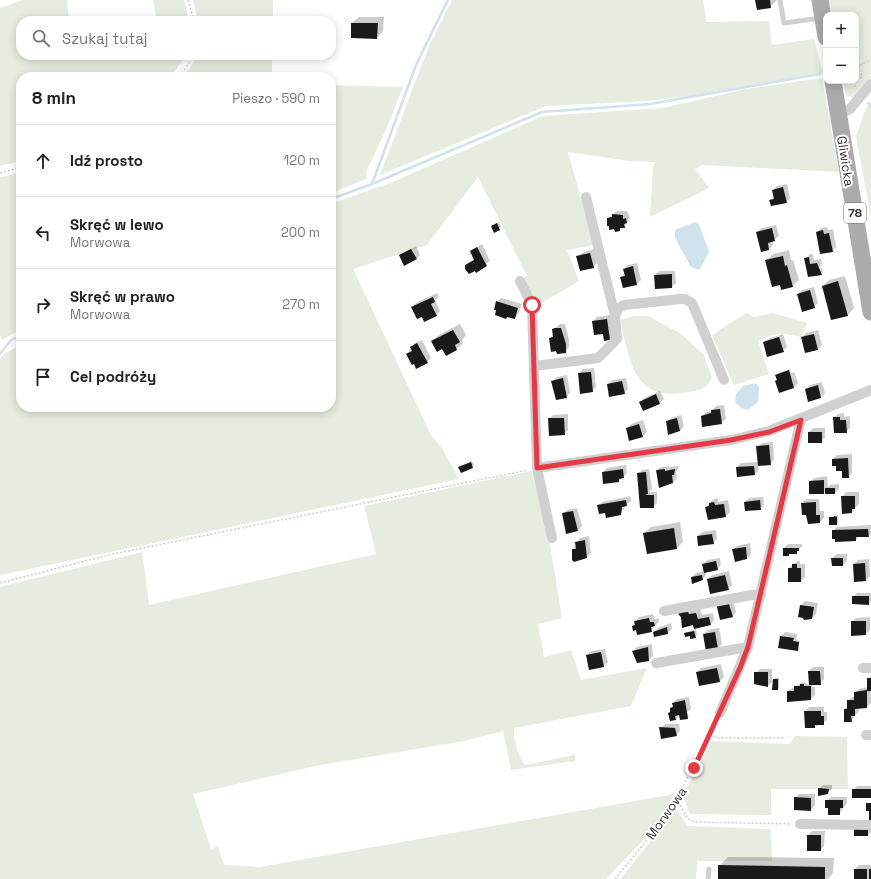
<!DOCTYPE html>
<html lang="pl">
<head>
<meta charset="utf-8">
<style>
	body { margin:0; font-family:"Space Grotesk",sans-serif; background:#f2f2f2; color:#202124 }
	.controls { position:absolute; right:12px; top:12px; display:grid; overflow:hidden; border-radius:8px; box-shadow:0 2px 10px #0003 }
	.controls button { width:36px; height:36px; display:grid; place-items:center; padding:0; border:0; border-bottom:1px solid #e0e0e0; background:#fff; color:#202124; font:20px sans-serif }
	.stop { position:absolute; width:12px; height:12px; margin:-9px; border:3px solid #e63946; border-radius:50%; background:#fff }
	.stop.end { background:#e63946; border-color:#fff; box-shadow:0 1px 4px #0008 }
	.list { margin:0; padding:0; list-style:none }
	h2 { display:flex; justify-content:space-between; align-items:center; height:52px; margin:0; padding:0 16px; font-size:17px }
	h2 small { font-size:13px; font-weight:400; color:#757577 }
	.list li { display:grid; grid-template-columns:26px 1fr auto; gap:12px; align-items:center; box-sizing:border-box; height:72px; padding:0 16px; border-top:1px solid #e0e0e0 }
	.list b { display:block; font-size:15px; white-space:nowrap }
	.list p { margin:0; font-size:13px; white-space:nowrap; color:#757577 }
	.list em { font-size:13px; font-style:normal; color:#757577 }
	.icon { flex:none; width:22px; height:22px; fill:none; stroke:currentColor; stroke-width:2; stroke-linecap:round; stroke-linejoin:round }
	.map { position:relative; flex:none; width:871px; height:879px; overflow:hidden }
	.search { position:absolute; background:#fff; box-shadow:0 2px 10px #0003; left:16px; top:16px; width:320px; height:44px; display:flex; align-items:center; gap:10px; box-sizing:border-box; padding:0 14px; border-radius:16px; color:#757577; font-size:15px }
	.panel { position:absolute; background:#fff; box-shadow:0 2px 10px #0003; left:16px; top:72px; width:320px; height:340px; border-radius:16px }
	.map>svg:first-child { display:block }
	.green { fill:#e6ecdf }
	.water { fill:#cfe2ee }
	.shadow { fill:#0003 }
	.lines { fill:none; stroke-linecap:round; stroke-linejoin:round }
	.stream { stroke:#cfe2ee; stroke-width:2.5 }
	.building { fill:#1a1a1a }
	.path { stroke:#cdcdcd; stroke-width:1.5; stroke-dasharray:2 2; stroke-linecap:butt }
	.lane { stroke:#d0d0d0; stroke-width:5 }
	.street { stroke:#d0d0d0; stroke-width:10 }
	.primary { stroke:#ababab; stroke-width:17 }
	.route { stroke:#e63946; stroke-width:5 }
	.labels { text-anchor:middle; stroke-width:4; stroke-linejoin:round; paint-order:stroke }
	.shield { fill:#fff; stroke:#707070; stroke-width:1 }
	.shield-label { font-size:12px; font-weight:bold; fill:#333 }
	.street-label { font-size:13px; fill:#333; stroke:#fff }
</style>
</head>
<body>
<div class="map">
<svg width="871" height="879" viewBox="0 0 871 879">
	<rect width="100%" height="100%" fill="#fff"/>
	<!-- green -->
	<g class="green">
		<path d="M23,0H67L69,21H21V55H186L171,77H21V161L0,166V8Z"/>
		<path d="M153,0H184L189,21H157Z"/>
		<path d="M193,0H273V21H198Z"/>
		<path d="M452,0H703L706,22L769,21L772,45L814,39L823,73L691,96L647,101L546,106L380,175L429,46Z"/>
		<path d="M828,0H871V77L861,91L852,99L851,96L847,97L842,81H856V15H831Z"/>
		<path d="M199,55H272V77H183Z"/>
		<path d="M822,78L839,172L702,165L695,169L709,188L650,217L653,167L656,162L630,161L568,152L594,245L567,250L579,281L535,307L523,278L527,276L478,177L427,245L353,269L431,435L443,450L459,479L0,575V359L4,354L21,345V407H331V204L390,183L543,116L663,108L746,89Z"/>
		<path d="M331,85L403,87L385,132L367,170L366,179L331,193Z"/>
		<path d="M871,102V218L856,136L865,111Z"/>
		<path d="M21,173V329L2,340L0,335V177Z"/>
		<path d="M746,313L754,317L773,313L807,323L801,337C782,332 776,332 758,341L769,374L734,385L712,335Z"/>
		<path d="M633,316H648L681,334L704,355L712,377C707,389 700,390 688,392C633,403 630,360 620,320Z"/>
		<path d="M532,471L550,544L562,618L538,624L544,657L571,650L581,680L647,668L631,706L514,728C514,741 517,755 525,765L575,755V761L511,770L503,731L464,741L320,765L193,794L211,849L218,846L224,865L260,867L675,794L650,833L606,879H0V587L142,552L149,605L376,554L364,506Z"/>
		<path d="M795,736L847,737L848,789H771V815L690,814L684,799L686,790L711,741L790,744Z"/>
		<path d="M676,808L687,826L771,829L772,861H697L696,879H621Z"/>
	</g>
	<!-- water -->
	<g class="water">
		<path d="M695,222L699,224L709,252L699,270L691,267L675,238V230Z"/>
		<path d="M756,383L759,386L758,402L748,410L741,408L735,402L736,394L743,386Z"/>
	</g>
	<!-- shadow -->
	<g class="shadow">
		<path d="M756,0H777L770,7Z"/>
		<path d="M359,17H384L383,31L377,38L352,23Z"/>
		<path d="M306,19H320V21H304Z"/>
		<path d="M787,184L790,198L786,202L770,200L775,196L773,190L777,186Z"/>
		<path d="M617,211H627L630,218L624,227L615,230V228L610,229L607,222L609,218Z"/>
		<path d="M499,222L501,227L494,231L492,226Z"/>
		<path d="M776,225L779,236L772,241L773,245L769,249L762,250L757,232L762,228Z"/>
		<path d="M827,227L828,230L833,229L836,247L832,251L817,232L821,228Z"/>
		<path d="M482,244L490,261L475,270L466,265L475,259L471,251Z"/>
		<path d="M416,246L420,255L416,259L400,255Z"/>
		<path d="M594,249L597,263L593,267L578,257L582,253Z"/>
		<path d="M789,250L791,260H793L799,280L792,286L781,283L766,261L773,254Z"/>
		<path d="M810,254H813L814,260L821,259L822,264L818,269L822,268L823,272L821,274L808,276L806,259Z"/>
		<path d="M637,263L641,280L637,284L624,287L621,277L625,273L624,269L628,265Z"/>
		<path d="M659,271H675L676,283L672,287L655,275Z"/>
		<path d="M845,276L854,308L848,315L823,286L829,280Z"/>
		<path d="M814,287L818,303L814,307L798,294L802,290Z"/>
		<path d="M437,293L439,297L435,300L440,311L436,315L422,316L412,307L416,303Z"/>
		<path d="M501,298L522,304L518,314L514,318L508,316L506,318L497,302Z"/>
		<path d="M610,315L614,335L610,339L593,321L597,317Z"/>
		<path d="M460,324L466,335L462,340L463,343L457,349L446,354L443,348L432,341L439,335Z"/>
		<path d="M560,324H565L569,340V347L565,352L550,338L554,334L553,330Z"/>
		<path d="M818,330L822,345L818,349L806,352L802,337L806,333Z"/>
		<path d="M783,334L787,347L783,351L764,343L768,339Z"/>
		<path d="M422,340L431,358L427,362L407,354L415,343Z"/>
		<path d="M594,368L596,387L592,391L579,374L583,369Z"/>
		<path d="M790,369L791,373L794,372L798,383L794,387L776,381L778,373Z"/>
		<path d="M567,375L570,393L566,397L553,381L557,377Z"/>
		<path d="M626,378L628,389L624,393L608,384L612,380Z"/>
		<path d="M822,382L825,393L821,397L809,400L806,389L810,385Z"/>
		<path d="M660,391L664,399L660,403L643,410L640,402L644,398Z"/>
		<path d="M724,405L726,419L721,423L702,416L706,412L712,411L716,406Z"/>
		<path d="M844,413V417L850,416V428L846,432L834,418L838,414Z"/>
		<path d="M568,414V430L564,434L549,419L553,415Z"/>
		<path d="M681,415L684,426L680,431L667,422L671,418Z"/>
		<path d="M643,420L647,432L643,436L627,428L631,424Z"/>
		<path d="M813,428H825V438L821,442L809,432Z"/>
		<path d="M773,442L774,460L770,464L758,465L759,470L755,474L737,467L741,463L758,462V447L762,443Z"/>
		<path d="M852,454V473L848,477L833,459L837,455Z"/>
		<path d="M472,461L474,465L472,467H460Z"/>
		<path d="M626,465L627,473L619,481L604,483L603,472L607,468Z"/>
		<path d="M669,466V467L679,466L676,472L677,478L673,483L657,471L661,467Z"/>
		<path d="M649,469L652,489L649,492H657V503L653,507H641L638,474L642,470Z"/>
		<path d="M827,476L828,487L830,485L839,484V489L835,493L826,490L824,493L810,482L814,478Z"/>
		<path d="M846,492H859V504L852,512L842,497Z"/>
		<path d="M630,496L631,501L625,505L624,509L620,514L606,512L598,506L602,502Z"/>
		<path d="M763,497L764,505L760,509L745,502L749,498Z"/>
		<path d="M714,499H718V502L728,500L730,512L726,516L706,507Z"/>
		<path d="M806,499H819L820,511H824V518L820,522L802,503Z"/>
		<path d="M577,508L582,526L578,530L563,514L567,510Z"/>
		<path d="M838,515V523L837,524L830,518Z"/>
		<path d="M680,522L683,542L677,548L644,533L651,527Z"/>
		<path d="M871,525V533L868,536H859L856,540L833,531L837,527Z"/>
		<path d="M716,530L717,539L713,543L698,536L702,532Z"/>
		<path d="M589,536L591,553L587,557L573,550L580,538Z"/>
		<path d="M750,543L751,554L747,559L733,550L737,546Z"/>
		<path d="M788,544H802V546L796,553H791L789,555L784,548Z"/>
		<path d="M837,554H847V561L843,565L832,558Z"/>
		<path d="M720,558L721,565L717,569L706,572V575L702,579L692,577L696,573L705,571L703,564L707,560Z"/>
		<path d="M869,559L870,576L866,580L854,564L858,560Z"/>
		<path d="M797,561H800V564H805V577L801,581L789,568Z"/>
		<path d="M729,571L732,585L728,589L708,579L712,575Z"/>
		<path d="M857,593H871V601L868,604L853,597Z"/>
		<path d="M732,597L736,612L732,617L721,619Z"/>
		<path d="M805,601L818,603L816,614L812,618L801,605Z"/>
		<path d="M700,609L702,615L713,613L714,620L710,625L695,628L684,610Z"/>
		<path d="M653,614L654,619L658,618L659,621L651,631L637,629L633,626L639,617Z"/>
		<path d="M870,617V630L866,634L852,622L856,618Z"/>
		<path d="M671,623L672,629L668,633L655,635L654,632L658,628Z"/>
		<path d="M719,628L722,644L718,648L704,634L708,630Z"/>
		<path d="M696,629L697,635L695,637L685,633Z"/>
		<path d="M785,632L797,634L796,640L800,641L797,650L781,636Z"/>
		<path d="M652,644L653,656L648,660L634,657L633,651L637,647Z"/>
		<path d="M605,649L608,662L604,666L587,655L591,651Z"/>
		<path d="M721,664L724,677L720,681L697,672L701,668Z"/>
		<path d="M813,667H824V679L820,684H812V687H815V695L810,699L788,691L803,682L810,685L809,671Z"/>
		<path d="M760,669H772V681L775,678H779V688L777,689L774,680L768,686L755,673Z"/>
		<path d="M871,676V703L867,707L859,708V711L851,721L845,709L848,706V701L852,697H855V693L859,689L868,687V678Z"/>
		<path d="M689,697L691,709L687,712L689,716L687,718L680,714L676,719L671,708L674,705L673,703L677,699Z"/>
		<path d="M809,707H824V712H827V720L815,727H806L805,711Z"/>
		<path d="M665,724H679L680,731L676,735L661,728Z"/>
		<path d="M823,785H832V789L828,793L819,789Z"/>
		<path d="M857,786H871V797L853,790Z"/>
		<path d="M799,794H815V805L811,810L795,798Z"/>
		<path d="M831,797H847V803L839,814L826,801Z"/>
		<path d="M860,823L871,824V832L868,835Z"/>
		<path d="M812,831H825L824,846L820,850L808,835Z"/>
		<path d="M728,857L834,858L833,873L828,879H719V866Z"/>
		<path d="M859,865H871V879H855V869Z"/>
	</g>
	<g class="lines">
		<!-- stream -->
		<g class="stream">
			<path d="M868,103L871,107"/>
			<path d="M372,184L416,65L448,0"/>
			<path d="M331,199L372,184L542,112L650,104L820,74"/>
			<path d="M0,354L10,341L21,335"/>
		</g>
	</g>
	<!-- building -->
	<g class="building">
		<path d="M755,0H770L771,8L757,10Z"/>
		<path d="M351,23H378L377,39L351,38Z"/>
		<path d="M783,187L787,203L771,206L769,200L774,199L772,190Z"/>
		<path d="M612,214L623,215V219L626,218L627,223L624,224L625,228H620V231L615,232L614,229L609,230V226H607V218L612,217Z"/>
		<path d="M497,223L500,230L494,233L491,226Z"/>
		<path d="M772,228L775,241L768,243L769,250L761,252L756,232Z"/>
		<path d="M823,230L824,234L829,233L833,252L820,254L816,232Z"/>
		<path d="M477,247L487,266L476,273L475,271L469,274L465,269V265L474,260L470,251Z"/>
		<path d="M411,249L417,259L404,266L399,255Z"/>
		<path d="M590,253L594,268L580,271L576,256Z"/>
		<path d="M783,256L785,266L787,265L793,287L781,290L780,285L772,287L765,260Z"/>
		<path d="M809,257L810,264L817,263L822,275L808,277L804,258Z"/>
		<path d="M633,266L637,285L623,288L620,277L625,276L623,269Z"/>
		<path d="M672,274V288L655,289L654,275Z"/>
		<path d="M838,281L848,316L831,320L822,286Z"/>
		<path d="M810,290L815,308L802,312L797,294Z"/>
		<path d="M433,297L435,302L431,304L437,316L424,322L422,317L417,319L411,307Z"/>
		<path d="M496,301L518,308L515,319L507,317L506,319L495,315L496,310H494Z"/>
		<path d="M607,319L610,340L604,341L603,334L594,335L592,321Z"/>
		<path d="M555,328H561L566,344V353L557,354L556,351L551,352L549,338L553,337L552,329Z"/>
		<path d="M453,330L460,342L455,345L457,350L446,356L442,349L437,352L431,341Z"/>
		<path d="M814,334L818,350L805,353L801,337Z"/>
		<path d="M779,337L784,352L767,357L763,342Z"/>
		<path d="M417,343L428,363L416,369L414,364L412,365L406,354L412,351L410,347Z"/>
		<path d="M789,370L794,388L779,393L775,381L777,380L775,375Z"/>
		<path d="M591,372L593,392L580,394L578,373Z"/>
		<path d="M563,378L567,398L556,400L551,381Z"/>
		<path d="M622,381L625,394L609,397L607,384Z"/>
		<path d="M818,385L821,398L808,402L805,389Z"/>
		<path d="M656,394L660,404L643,411L639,402Z"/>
		<path d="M720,409L722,424L702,427L701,416L711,413V410Z"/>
		<path d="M833,417H840V420H846L847,433H834Z"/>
		<path d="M548,418H564L565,435L549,436Z"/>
		<path d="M677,418L680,431L668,435L666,421Z"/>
		<path d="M639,424L643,437L629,441L626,428Z"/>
		<rect x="808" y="432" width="14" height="11"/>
		<path d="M769,445L771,465L758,466L756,446Z"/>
		<path d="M848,458L849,478H842V471H836V466H832V459Z"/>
		<path d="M471,462L473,468L461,473L458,467Z"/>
		<path d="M754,466L755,475L737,477L736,467Z"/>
		<path d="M623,469L624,478L619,479V482L603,484L602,472Z"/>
		<path d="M665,469V471L675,469L674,475H672L673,483L659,488L656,470Z"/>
		<path d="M646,472L648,494L645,495H654V508H640L637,473Z"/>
		<path d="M824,480V494H809V481Z"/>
		<rect x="825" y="488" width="10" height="6"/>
		<path d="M841,496H855V509H852V513L842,514Z"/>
		<path d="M626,500L627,506L622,507L621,515L606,518L605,513L599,514L597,505Z"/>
		<path d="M760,500L761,510L745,511L744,502Z"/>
		<path d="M714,502L715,505L724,504L726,517L708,520L705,507L709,506V503Z"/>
		<path d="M816,502V515H820V523L808,524L806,515H802L801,503Z"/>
		<path d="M573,511L578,531L566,534L562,513Z"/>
		<path d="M834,516L837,517V525H829V517H834Z"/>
		<path d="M674,528L677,549L647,554L643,533Z"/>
		<path d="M868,529L869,537H856V541L835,542V539H832V530Z"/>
		<path d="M712,534L714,544L698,546L697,536Z"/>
		<path d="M585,540L587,558L574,562L572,560V549H576L575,542Z"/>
		<path d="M746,547L747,559L735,562L732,549Z"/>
		<path d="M783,548H799V551H797V554H789V556H783Z"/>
		<path d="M831,558H843V566H832Z"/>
		<path d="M716,561L718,570L704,573L702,564Z"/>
		<path d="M865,563L866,581L854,582L853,564Z"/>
		<path d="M792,564H797V568H801V582H788V568H792Z"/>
		<path d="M702,575L703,580L692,584L691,577Z"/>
		<path d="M725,575L729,590L710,594L707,579Z"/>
		<path d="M852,596H869V605L852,604Z"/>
		<path d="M728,601L733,617L720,620L716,603Z"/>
		<path d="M800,605L814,607L812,619L804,620L803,618L798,617Z"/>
		<path d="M680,612H688L689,614L696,613L698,619L709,617L711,625L694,629L693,625L682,628L681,617L678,614Z"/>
		<path d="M649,618L650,622H654L655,626L651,627L652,632L637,635L636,630L633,631L632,626L635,625L634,621Z"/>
		<path d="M851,621H866V635L851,636Z"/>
		<path d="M667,627L668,634L654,637L653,632Z"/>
		<path d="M694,631L696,638L690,639V636L685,637L684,633Z"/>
		<path d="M715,632L718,649L706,652L703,634Z"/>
		<path d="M780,636L794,638L793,641L799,642L798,651L778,648Z"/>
		<path d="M648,647L649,661L637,663L632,651Z"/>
		<path d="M601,652L604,667L589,670L586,655Z"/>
		<path d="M717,668L720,682L699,686L696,672Z"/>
		<path d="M808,671H820L821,685H809Z"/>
		<path d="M754,672H768V687L754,684Z"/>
		<rect x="867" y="678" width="4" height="13"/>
		<path d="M773,679H778V690H772Z"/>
		<path d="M800,684H804V686H811V700L787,702V691H794V686H800Z"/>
		<path d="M867,690V708L855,709V716H851L852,722H844V709H847V700H854V692Z"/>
		<path d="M685,700L688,719L680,720L679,715L675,716L676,720L670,721L668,713L670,712V708L673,707L672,703Z"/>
		<path d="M804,711H821V716H824V725H815V728H805Z"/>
		<path d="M659,727L675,728L677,736L661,739Z"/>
		<path d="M818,788L829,789L828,794L818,796Z"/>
		<rect x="852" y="789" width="19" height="9"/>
		<path d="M794,797L811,798V811L794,810Z"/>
		<path d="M825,800H843V808H840V815H828V808H825Z"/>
		<path d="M866,803H871V820H869V811H866Z"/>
		<rect x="854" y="827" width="14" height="9"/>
		<rect x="807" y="835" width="14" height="16"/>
		<path d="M718,865L825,867V879H718Z"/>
		<rect x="854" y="869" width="13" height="10"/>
		<rect x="869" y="869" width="2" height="10"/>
	</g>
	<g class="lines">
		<!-- path -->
		<g class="path">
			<path d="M188,0L194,21"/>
			<path d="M856,67L871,60"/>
			<path d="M180,77L194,55"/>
			<path d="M856,79L862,77L859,66"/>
			<path d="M855,87L856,81"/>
			<path d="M0,173L21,167"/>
			<path d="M0,583L108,555L528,470"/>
			<path d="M710,735L719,738H786"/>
			<path d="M677,798L687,818L694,822L792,824"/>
			<path d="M615,879L661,823L677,798L716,722"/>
		</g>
		<!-- lane -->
		<g class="lane">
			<path d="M780,0L784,23L821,18"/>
			<path d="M708,879L709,869"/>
		</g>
		<!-- street -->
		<g class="street">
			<path d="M839,115L850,109L871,84"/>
			<path d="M520,281L532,305L537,468L552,538"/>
			<path d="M615,316L618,309L624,305L680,299H685L692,303L724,380"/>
			<path d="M534,366L598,358L617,339L615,316L586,197"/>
			<path d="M537,468L731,440L769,431L871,390"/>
			<path d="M664,611L752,595H761"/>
			<path d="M656,663L748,647"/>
			<path d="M863,668H871"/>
			<path d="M720,713L748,647L801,419"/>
			<path d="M866,735H871"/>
			<path d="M800,824L871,825"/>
		</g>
		<!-- primary -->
		<g class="primary">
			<path d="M820,0L826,37"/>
			<path d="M833,81L871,312"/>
		</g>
	</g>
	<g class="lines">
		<!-- route -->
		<path class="route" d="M532,305L537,468L731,440L769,432L801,420L748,647L740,668L694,768"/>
	</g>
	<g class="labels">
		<!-- shield labels -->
		<rect class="shield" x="844" y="203" width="22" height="20" rx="3"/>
		<g class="shield-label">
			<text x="855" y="217">78</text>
		</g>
		<!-- street labels -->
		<g class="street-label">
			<text transform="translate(846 161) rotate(81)" y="5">Gliwicka</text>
			<text transform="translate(666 813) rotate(-55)" y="5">Morwowa</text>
		</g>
	</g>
</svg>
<div class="controls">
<button>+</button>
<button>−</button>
</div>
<div class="stop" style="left:532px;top:305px"></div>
<div class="stop end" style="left:694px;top:768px"></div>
<div class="search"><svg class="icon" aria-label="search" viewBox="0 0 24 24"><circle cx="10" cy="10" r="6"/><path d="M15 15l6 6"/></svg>Szukaj tutaj</div>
<section class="panel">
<h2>8 min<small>Pieszo · 590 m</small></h2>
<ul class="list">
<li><svg class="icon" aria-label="ahead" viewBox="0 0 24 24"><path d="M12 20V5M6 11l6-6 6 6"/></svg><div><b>Idź prosto</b></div><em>120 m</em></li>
<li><svg class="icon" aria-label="left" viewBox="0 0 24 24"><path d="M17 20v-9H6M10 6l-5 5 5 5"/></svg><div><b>Skręć w lewo</b><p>Morwowa</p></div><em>200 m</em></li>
<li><svg class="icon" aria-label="right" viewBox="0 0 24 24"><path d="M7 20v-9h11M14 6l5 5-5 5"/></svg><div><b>Skręć w prawo</b><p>Morwowa</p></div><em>270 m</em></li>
<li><svg class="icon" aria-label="arrive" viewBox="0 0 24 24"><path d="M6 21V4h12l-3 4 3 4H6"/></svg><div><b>Cel podróży</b></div></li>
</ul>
</section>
</div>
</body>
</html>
